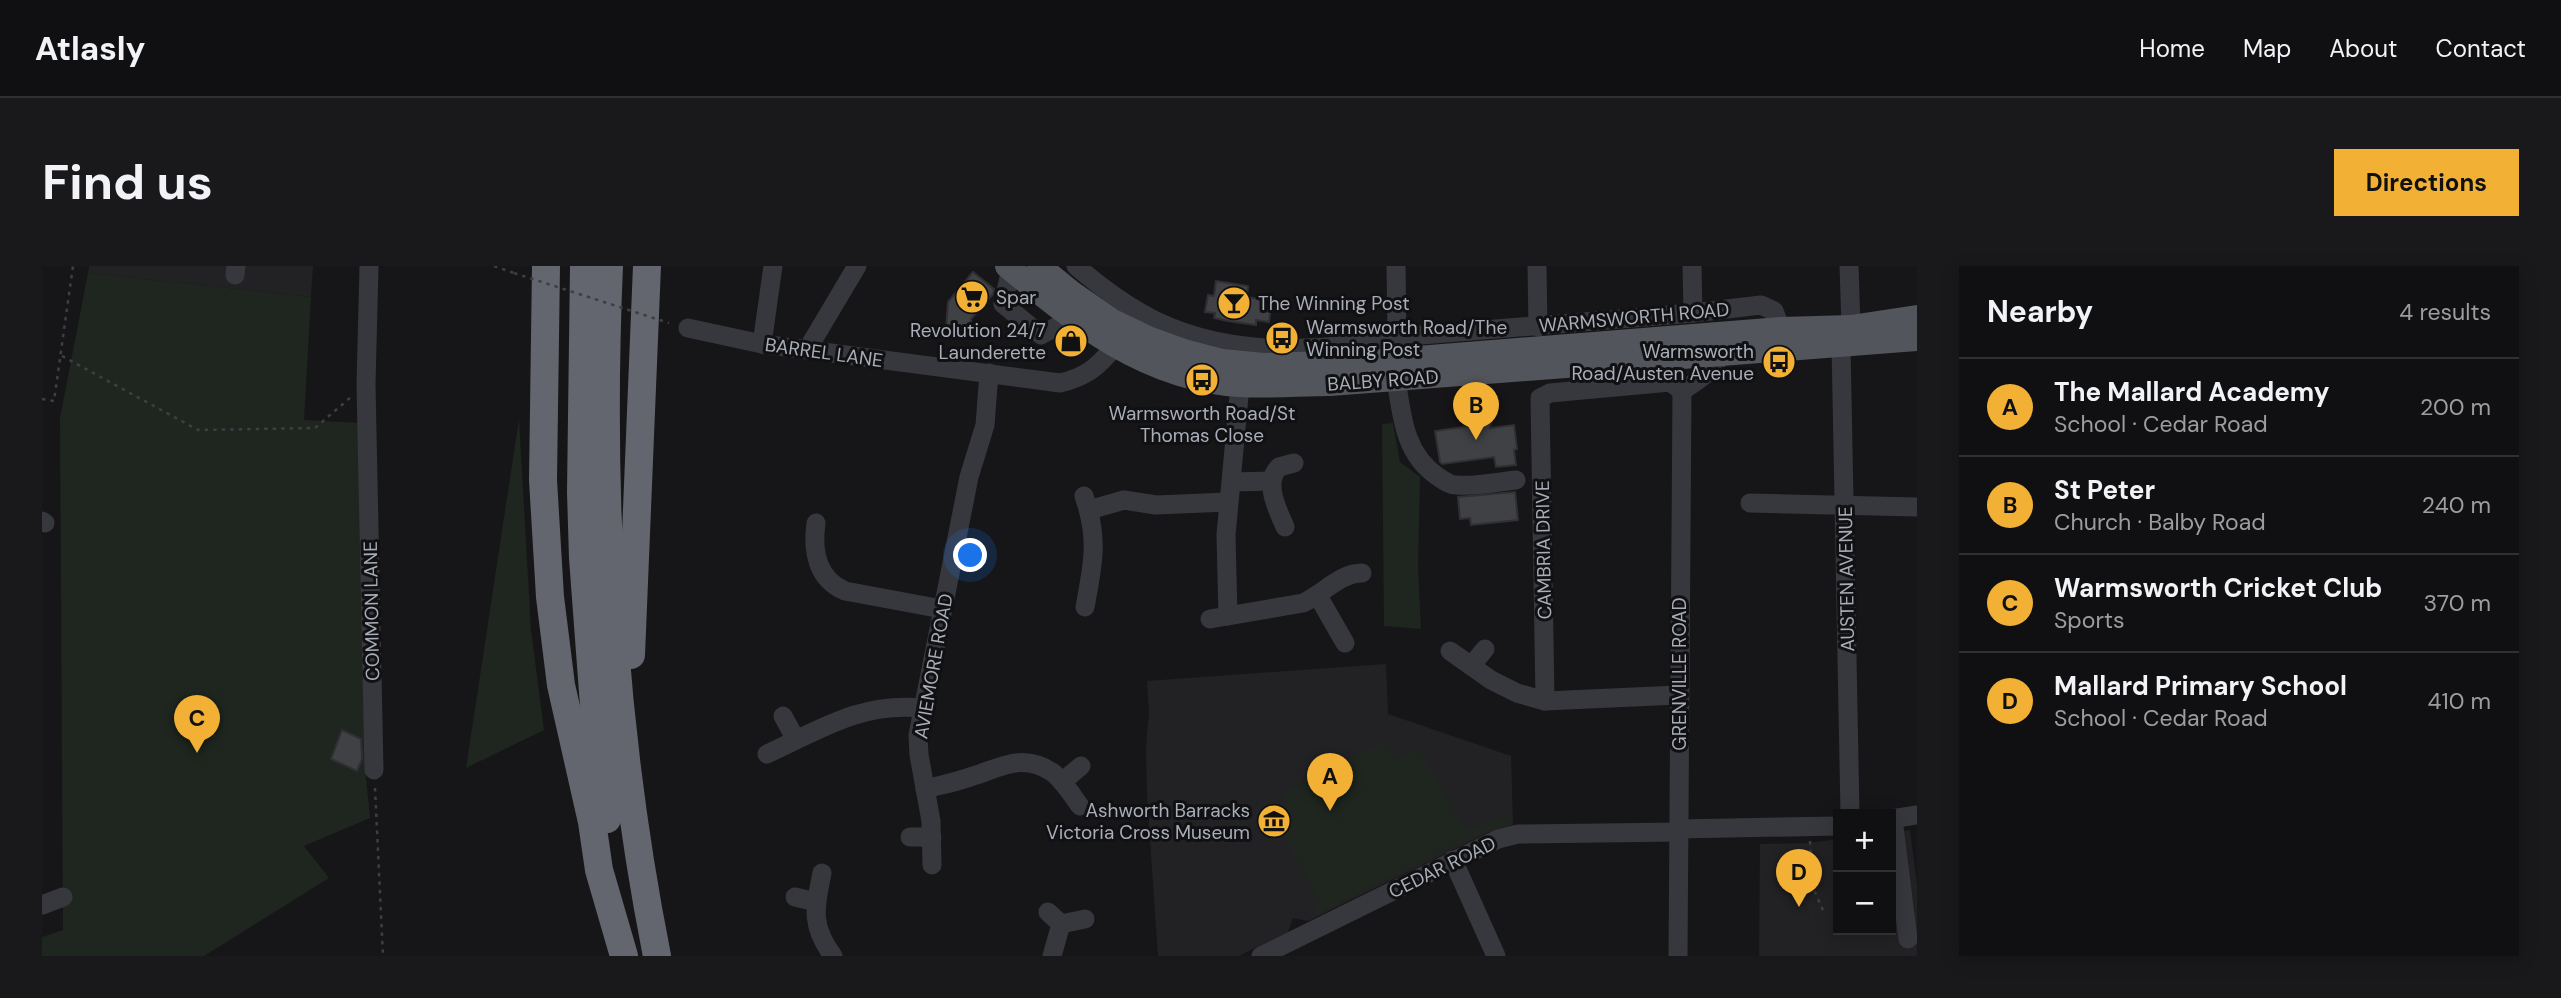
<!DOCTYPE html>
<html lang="en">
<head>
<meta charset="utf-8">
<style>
	body { margin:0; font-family:"DM Sans",sans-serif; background:#19191b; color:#f1f3f6 }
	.controls { position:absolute; right:21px; bottom:21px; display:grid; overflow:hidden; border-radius:0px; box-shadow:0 4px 18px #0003 }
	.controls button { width:63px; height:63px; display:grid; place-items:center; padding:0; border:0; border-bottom:2px solid #303032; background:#101012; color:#f1f3f6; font:35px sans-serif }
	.you { position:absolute; left:929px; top:290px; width:24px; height:24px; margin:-18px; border:5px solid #fff; border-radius:50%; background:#1a73e8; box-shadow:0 0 0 10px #1a73e833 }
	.badge { display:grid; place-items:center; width:46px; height:46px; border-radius:50%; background:#f2b134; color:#111; font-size:23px; font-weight:700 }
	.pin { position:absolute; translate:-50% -58px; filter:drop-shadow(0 2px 4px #0008) }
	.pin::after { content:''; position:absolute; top:37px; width:24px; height:21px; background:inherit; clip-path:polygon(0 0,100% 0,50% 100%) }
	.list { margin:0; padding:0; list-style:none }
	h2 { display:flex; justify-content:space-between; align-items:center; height:91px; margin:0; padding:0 28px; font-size:30px }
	h2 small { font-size:23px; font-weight:400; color:#9c9d9f }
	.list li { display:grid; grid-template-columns:46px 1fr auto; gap:21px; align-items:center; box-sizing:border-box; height:98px; padding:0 28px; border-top:2px solid #303032 }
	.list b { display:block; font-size:26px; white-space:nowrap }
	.list p { margin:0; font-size:23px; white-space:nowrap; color:#9c9d9f }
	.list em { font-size:23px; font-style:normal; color:#9c9d9f }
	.map { position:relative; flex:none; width:1875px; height:690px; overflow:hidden; border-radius:0px }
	header { display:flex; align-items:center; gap:42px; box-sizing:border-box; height:98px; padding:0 35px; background:#101012; border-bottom:2px solid #303032 }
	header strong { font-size:33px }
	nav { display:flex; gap:38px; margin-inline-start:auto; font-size:24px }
	.intro { display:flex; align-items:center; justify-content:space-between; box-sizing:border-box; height:168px; padding:0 42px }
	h1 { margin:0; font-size:49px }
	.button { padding:18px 32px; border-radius:0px; background:#f2b134; color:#111; font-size:24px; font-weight:700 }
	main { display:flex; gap:42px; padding:0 42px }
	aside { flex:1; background:#101012; border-radius:0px; box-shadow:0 4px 18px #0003 }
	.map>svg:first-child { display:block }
	.built { fill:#222225 }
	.green { fill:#1e261f }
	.building { fill:#404145; stroke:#303034; stroke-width:2 }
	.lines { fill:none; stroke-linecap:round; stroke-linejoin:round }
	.path { stroke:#3d3f44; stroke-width:2.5; stroke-dasharray:3.5 5; stroke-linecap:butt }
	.minor { stroke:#37383d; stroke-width:19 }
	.major { stroke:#53555c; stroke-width:24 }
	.highway { stroke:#63666e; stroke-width:28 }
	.path-bridge { stroke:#3d3f44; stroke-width:2.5; stroke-dasharray:3.5 5; stroke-linecap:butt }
	.labels { text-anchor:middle; stroke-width:6; stroke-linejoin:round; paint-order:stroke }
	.poi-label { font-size:19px; fill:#a8adb8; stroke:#111113; text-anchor:start }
	.street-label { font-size:19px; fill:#a8adb8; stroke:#111113 }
</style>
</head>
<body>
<header>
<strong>Atlasly</strong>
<nav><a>Home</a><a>Map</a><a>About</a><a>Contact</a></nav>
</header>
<div class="intro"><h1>Find us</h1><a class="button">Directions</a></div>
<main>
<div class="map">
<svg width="1875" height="690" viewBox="0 0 1875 690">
	<rect width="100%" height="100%" fill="#161618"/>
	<!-- built -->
	<g class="built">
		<path d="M47,0H271L269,31L46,7Z"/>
		<path d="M1344,398L1346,448L1469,490L1471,559L1445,567L1266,655L1251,652L1246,666L1197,690H1116L1105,530L1104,481L1107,446L1105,415Z"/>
		<path d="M1868,564L1875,619V690H1717L1718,578L1768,577L1796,573V664H1849V567Z"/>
	</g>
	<!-- green -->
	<g class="green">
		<path d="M46,7L269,31L262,154L318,157L324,511L328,552L262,580L287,612L162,690H0V671L21,664L18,152Z"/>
		<path d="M477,153L489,364L502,464L424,502Z"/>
		<path d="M1351,157L1358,196L1378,211L1376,302L1379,363L1342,360L1340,158Z"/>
		<path d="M1341,476L1352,493L1371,483L1380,488L1423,564L1463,550L1467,559L1435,569L1274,649L1276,632L1229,546L1246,536L1241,527Z"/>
	</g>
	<!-- building -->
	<g class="building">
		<path d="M931,6L952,23L951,28L929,53V66L904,64L906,36Z"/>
		<path d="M1174,15L1206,20L1205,31L1221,34L1220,40L1229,41L1227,56L1214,54V59L1186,55L1172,52L1173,47L1163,46L1166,29L1172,30Z"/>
		<path d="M1449,157L1448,162L1472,159L1475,183L1472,184L1474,199L1454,201L1452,191L1400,198L1398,196L1393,165Z"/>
		<path d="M1473,226L1476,254L1429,259L1428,252L1418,253L1416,231Z"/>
		<path d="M300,464L319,473L320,493L315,505L289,493Z"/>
	</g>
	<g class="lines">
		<!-- path -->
		<g class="path">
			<path d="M452,0L472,7"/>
			<path d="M20,90L156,164L273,162L309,131"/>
			<path d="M0,133L12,135L31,0"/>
			<path d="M333,522L341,690"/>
			<path d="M1768,575L1770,619L1783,649"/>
		</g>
		<!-- minor -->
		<g class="minor">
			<path d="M327,0L324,118L332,504"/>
			<path d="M1034,0C1054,17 1076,34 1099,47C1175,91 1272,88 1355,71L1651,47L1719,39L1732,45L1739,63"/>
			<path d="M1354,0L1355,71"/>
			<path d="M1495,0L1496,61"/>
			<path d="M1650,0L1651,47"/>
			<path d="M1807,0L1809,61"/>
			<path d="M969,3L961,38L999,69L1030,52"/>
			<path d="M193,9L194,0"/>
			<path d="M646,62L720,78L1018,117C1044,111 1056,101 1072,81"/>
			<path d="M720,78L731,0"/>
			<path d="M1799,78L1808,548"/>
			<path d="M765,84L815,0"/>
			<path d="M1354,113C1360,150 1362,187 1395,210C1401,214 1407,219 1414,219C1433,221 1455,216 1474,214"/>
			<path d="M1190,216L1229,215"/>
			<path d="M1042,230C1057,273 1051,298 1043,341"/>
			<path d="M1708,237L1875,241"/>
			<path d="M1047,244L1082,234L1114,239L1186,236"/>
			<path d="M0,255L3,257"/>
			<path d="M774,257C770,285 775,313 803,325L900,343"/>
			<path d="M1243,261C1236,244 1221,217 1237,201L1252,197"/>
			<path d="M1276,330L1303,377"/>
			<path d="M1186,350L1184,269L1198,119"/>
			<path d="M1168,353L1261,337C1281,328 1298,307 1320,307"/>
			<path d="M1408,385L1449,414L1475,427L1503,435L1636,429"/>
			<path d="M1429,400L1443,383"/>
			<path d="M1503,435L1498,132L1508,127L1628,116L1640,125C1655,115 1670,106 1679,89"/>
			<path d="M741,450L754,474"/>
			<path d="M725,488C779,463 819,436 880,442"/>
			<path d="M1020,516L1039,500"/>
			<path d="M883,523C899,519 915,516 931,510C960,501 980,487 1010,506C1021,514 1030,529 1038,540"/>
			<path d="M1849,553L1875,549"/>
			<path d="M1851,553L1866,673"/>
			<path d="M1636,563L1796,560"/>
			<path d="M868,571H890"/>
			<path d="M1411,594L1454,690"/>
			<path d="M890,599L889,555L877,489L876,469L927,211L943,159L947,107"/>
			<path d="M780,607C773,642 768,659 791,690"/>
			<path d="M753,631L774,636"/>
			<path d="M0,639L21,631"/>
			<path d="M1006,646L1019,658L1043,653"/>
			<path d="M1010,690L1019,658"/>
			<path d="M1219,690L1456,573L1476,568L1636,566"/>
			<path d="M1636,690L1640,125"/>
		</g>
		<!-- major -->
		<g class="major">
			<path d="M965,0C1033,57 1106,114 1198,119C1228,121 1259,118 1288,118L1875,73"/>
			<path d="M997,0L1029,26L1071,55L1106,72L1142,85L1180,95L1221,99L1326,96L1739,63L1809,61L1875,51"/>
		</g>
		<!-- highway -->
		<g class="highway">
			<path d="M504,0L501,214L508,331L519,419L550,556L557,604L582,690"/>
			<path d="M542,0L539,226L541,292L553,453L565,553"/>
			<path d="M567,0C557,231 570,463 615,690"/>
			<path d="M589,389L605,0"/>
		</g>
		<!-- path-bridge -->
		<path class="path-bridge" d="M472,7L627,57"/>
	</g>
	<!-- icons -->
	<defs>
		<symbol id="supermarket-disc" viewBox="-11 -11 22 22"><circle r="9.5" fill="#f2b134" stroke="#111113"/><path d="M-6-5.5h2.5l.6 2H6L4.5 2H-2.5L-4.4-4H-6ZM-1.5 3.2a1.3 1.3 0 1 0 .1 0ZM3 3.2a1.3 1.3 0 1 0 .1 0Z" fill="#111"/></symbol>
		<symbol id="bar-disc" viewBox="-11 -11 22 22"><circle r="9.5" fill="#f2b134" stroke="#111113"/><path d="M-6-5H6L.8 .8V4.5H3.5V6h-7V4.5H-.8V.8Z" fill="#111"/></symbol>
		<symbol id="bus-disc" viewBox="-11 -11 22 22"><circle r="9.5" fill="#f2b134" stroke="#111113"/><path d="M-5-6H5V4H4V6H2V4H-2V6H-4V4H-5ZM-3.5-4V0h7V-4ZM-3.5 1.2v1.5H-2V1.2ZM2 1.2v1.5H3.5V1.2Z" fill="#111"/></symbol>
		<symbol id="shop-disc" viewBox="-11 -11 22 22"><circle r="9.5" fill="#f2b134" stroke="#111113"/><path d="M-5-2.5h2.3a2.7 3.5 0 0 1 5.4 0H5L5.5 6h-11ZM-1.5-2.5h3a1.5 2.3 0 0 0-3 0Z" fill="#111"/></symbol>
		<symbol id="museum-disc" viewBox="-11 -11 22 22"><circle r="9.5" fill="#f2b134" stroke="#111113"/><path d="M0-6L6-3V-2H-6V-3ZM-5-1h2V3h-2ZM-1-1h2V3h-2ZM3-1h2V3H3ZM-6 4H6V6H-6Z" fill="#111"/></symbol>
	</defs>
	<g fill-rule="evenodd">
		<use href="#supermarket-disc" x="911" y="12" width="38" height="38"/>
		<use href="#bar-disc" x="1173" y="18" width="38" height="38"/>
		<use href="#bus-disc" x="1221" y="53" width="38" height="38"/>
		<use href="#shop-disc" x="1010" y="56" width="38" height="38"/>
		<use href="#bus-disc" x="1718" y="77" width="38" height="38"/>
		<use href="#bus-disc" x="1141" y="95" width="38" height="38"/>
		<use href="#museum-disc" x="1213" y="536" width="38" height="38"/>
	</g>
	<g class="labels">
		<!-- poi labels -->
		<g class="poi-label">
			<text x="954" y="38">Spar</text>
			<text x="1216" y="44">The Winning Post</text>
			<text x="1264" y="68">Warmsworth Road/The<tspan x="1264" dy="22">Winning Post</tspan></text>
			<text x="1004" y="71" text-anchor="end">Revolution 24/7<tspan x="1004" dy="22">Launderette</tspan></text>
			<text x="1712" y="92" text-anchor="end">Warmsworth<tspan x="1712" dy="22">Road/Austen Avenue</tspan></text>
			<text x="1160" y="154" text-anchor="middle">Warmsworth Road/St<tspan x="1160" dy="22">Thomas Close</tspan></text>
			<text x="1208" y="551" text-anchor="end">Ashworth Barracks<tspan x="1208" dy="22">Victoria Cross Museum</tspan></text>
		</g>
		<!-- street labels -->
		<g class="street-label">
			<text transform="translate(1592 51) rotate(-5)" y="7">WARMSWORTH ROAD</text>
			<text transform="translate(782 86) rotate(8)" y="7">BARREL LANE</text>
			<text transform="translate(1341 114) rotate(-4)" y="7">BALBY ROAD</text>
			<text transform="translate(1501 284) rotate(-91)" y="7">CAMBRIA DRIVE</text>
			<text transform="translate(1804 313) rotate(-91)" y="7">AUSTEN AVENUE</text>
			<text transform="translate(329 345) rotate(-91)" y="7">COMMON LANE</text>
			<text transform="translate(891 400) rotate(-80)" y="7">AVIEMORE ROAD</text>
			<text transform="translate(1637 408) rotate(-90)" y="7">GRENVILLE ROAD</text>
			<text transform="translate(1400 601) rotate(-26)" y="7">CEDAR ROAD</text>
		</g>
	</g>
</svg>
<div class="controls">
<button>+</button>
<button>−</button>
</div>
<div class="you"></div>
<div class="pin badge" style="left:1288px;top:545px">A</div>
<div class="pin badge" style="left:1434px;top:174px">B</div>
<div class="pin badge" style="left:155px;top:487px">C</div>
<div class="pin badge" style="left:1757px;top:641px">D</div>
</div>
<aside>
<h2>Nearby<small>4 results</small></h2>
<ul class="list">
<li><span class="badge">A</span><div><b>The Mallard Academy</b><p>School · Cedar Road</p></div><em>200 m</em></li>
<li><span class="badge">B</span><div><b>St Peter</b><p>Church · Balby Road</p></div><em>240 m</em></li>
<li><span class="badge">C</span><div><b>Warmsworth Cricket Club</b><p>Sports</p></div><em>370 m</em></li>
<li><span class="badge">D</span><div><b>Mallard Primary School</b><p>School · Cedar Road</p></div><em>410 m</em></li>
</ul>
</aside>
</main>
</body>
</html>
